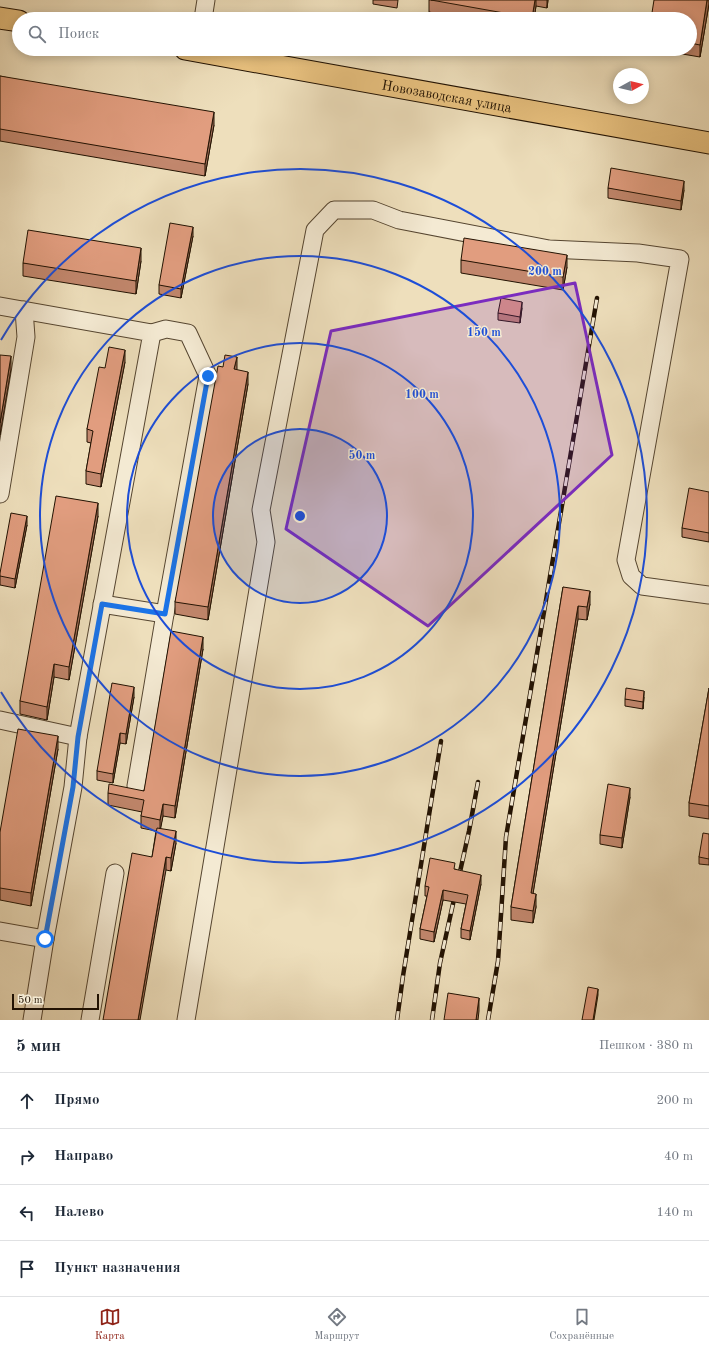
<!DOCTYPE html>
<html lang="ru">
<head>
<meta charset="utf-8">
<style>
	body { margin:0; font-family:"Old Standard TT",serif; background:#f6f6f7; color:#1f2937 }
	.compass { position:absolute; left:613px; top:68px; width:36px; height:36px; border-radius:50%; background:#fff; box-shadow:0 2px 10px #0003; rotate:82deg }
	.scale { position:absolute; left:12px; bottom:10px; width:87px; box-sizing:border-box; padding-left:4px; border:2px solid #221202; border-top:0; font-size:11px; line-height:14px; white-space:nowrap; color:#221202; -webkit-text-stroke:3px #f4ead3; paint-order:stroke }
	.stop { position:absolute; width:12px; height:12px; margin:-9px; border:3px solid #1a73e8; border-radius:50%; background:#fff }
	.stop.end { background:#1a73e8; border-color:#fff; box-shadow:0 1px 4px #0008 }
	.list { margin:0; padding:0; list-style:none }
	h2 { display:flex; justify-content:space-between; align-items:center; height:52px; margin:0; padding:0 16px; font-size:17px }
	h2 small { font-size:13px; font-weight:400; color:#747a83 }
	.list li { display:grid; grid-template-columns:26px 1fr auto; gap:12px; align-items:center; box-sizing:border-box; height:56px; padding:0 16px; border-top:1px solid #e0e1e3 }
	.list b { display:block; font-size:15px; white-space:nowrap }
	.list em { font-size:13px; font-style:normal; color:#747a83 }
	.icon { flex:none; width:22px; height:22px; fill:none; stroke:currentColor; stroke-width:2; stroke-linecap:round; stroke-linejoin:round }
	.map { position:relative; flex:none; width:709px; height:1020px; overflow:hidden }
	.search { position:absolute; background:#fff; box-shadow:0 2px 10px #0003; left:12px; right:12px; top:12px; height:44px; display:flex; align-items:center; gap:10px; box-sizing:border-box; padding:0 14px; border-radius:22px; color:#747a83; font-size:15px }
	.sheet { height:276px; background:#fff }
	nav { display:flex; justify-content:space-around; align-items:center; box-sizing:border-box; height:56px; border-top:1px solid #e0e1e3; background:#fff; font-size:11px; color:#747a83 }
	nav a { display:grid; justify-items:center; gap:2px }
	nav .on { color:#8f2418 }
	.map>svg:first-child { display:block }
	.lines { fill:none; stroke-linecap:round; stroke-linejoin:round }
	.minor-casing { stroke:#554530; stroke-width:19 }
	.major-casing { stroke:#221202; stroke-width:23 }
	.minor { stroke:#f4ead3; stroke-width:17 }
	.major { stroke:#e7c07e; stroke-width:21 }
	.rail-casing { stroke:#221202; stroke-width:4.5 }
	.rail { stroke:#f4ead3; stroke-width:3; stroke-dasharray:9; stroke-linecap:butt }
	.wall { fill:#c2876d; stroke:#221202 }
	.shaded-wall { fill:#9e6e59; stroke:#221202 }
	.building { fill:#e19d7f; stroke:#221202 }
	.route { stroke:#1a73e8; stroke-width:5 }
	.marked { fill:#7b2cbf; fill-opacity:0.2; stroke:#7b2cbf; stroke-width:3; stroke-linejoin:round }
	.ring { fill:none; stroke:#1d4ed8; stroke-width:2 }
	.labels { text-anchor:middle; stroke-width:3; stroke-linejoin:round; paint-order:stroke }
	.street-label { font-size:14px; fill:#221202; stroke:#f4ead3 }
	.centre { fill:#1d4ed8; stroke:#f4ead3; stroke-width:2 }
	.ring-label { font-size:12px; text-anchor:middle; font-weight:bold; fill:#1d4ed8; stroke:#f4ead3; stroke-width:3; stroke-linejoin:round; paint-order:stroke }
</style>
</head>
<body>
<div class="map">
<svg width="709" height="1020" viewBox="0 0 709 1020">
	<rect width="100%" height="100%" fill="#eedfbc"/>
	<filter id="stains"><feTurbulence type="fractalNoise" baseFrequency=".005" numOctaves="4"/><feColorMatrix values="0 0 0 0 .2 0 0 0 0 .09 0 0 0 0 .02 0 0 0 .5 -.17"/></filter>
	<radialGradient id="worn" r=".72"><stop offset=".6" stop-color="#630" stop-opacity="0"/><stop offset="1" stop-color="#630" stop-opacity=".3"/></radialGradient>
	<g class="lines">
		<defs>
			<g id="minor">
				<path d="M203,19L206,0"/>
				<path d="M0,306L152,333L78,737L73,787L45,939L32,1020"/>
				<path d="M0,494L26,337L24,310"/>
				<path d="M102,604L165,614"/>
				<path d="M0,720L78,737"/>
				<path d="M136,786L165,614L208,376L188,333L166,329L152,333"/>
				<path d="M0,931L45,939"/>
				<path d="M90,1020L115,873"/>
				<path d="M186,1020L266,542L261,510L315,230L334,210H373L399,220L549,249L638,253L680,259L626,560L631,576L642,586L709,595"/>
			</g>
			<g id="major">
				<path d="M0,18L19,21"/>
				<path id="s1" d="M185,49L709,143"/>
			</g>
		</defs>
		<!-- minor casing -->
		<use href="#minor" class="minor-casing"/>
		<!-- major casing -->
		<use href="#major" class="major-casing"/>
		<!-- minor -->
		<use href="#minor" class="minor"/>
		<!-- major -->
		<use href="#major" class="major"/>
		<defs>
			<g id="rail">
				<path d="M397,1020L403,976L441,741"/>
				<path d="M432,1020L440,963L469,831L478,782"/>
				<path d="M488,1020L498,961L506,837L597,298"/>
			</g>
		</defs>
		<!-- rail casing -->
		<use href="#rail" class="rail-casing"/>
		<!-- rail -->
		<use href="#rail" class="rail"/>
	</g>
	<!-- wall -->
	<g class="wall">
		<path d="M373,0H398L397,8L373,4Z"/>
		<path d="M429,0H548L547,8L536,6L534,19H466L429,12Z"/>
		<path d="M709,0V4L700,57L653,49H690V19Z"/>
		<path d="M0,76L214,125L205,176L0,141Z"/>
		<path d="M608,188L684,190L681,210L608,198Z"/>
		<path d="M193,236L181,298L159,294V285Z"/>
		<path d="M461,260L567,267L563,290L461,273Z"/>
		<path d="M141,261L136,294L23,276V263Z"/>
		<path d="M522,308L520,323L498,320V313Z"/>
		<path d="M125,362L101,487L86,484V471L91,443L87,442V429L105,368Z"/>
		<path d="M237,370L248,384L208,620L175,614V602Z"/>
		<path d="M709,492V542L682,537V528Z"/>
		<path d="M98,516L69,680L54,677L47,720L20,714V701Z"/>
		<path d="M27,525L15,588L0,585V573Z"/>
		<path d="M563,587L590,604L587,620L578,619L533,893L536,907L533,923L511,920V907Z"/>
		<path d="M203,649L175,818L163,816L160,829L176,843L171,871L166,870L152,857L156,831L141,828V816L142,812L108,805V793L144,791Z"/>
		<path d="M709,688V819L689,816V803Z"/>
		<path d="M134,697L126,744L120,743L113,783L97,780V771Z"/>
		<path d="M644,697L643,709L625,706V699Z"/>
		<path d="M58,749L31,906L0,900V832Z"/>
		<path d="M630,797L622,848L600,844V835Z"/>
		<path d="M709,834V865L699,864V857Z"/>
		<path d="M455,869L481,884L470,940L461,938V929L466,904L443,900L434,942L420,939V929L427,896H425V886Z"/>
	</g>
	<!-- shaded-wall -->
	<g class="shaded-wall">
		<path d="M535,0H536V6L534,19H532Z"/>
		<path d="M547,0H548L547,8Z"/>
		<path d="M707,0H709V4L700,57V45Z"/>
		<path d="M214,112V125L205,176V164Z"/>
		<path d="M684,181V190L681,210V201Z"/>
		<path d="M193,227V236L181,298V289Z"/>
		<path d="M141,248V261L136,294V281Z"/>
		<path d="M567,255V267L563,290V277Z"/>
		<path d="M522,302V308L520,323V317Z"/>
		<path d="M125,350V362L101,487V474Z"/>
		<path d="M11,356V369L0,435V423Z"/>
		<path d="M237,357V369L234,382V369Z"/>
		<path d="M248,372V384L208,620V607Z"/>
		<path d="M98,503V516L69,680V667Z"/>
		<path d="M27,516V525L15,588V579Z"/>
		<path d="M590,591V604L587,620V607Z"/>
		<path d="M578,606V619L531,906V893Z"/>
		<path d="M203,637V649L175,818V806Z"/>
		<path d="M54,664V677L47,720V707Z"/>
		<path d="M134,687V697L126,744V734Z"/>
		<path d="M644,691V697L643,709V702Z"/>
		<path d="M120,733V743L113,783V774Z"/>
		<path d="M58,736V749L31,906V893Z"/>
		<path d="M630,788V797L622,848V838Z"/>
		<path d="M163,804V816L160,832V820Z"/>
		<path d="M176,831V843L171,871V858Z"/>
		<path d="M166,857V870L140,1020H138Z"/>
		<path d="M481,875V884L470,940V931Z"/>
		<path d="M443,890V900L434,942V932Z"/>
		<path d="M536,894V907L533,923V911Z"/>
		<path d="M598,989V995L594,1020H593Z"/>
		<path d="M479,998V1011L478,1020H476Z"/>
	</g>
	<!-- building -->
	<g class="building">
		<path d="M431,0H535L532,18Z"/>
		<path d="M654,0H707L700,45L690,43V19H651Z"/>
		<path d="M0,76L214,112L205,164L0,129Z"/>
		<path d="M611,168L684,181L681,201L608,188Z"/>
		<path d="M170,223L193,227L181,289L159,285Z"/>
		<path d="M28,230L141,248L136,281L23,263Z"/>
		<path d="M464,238L567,255L563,277L461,260Z"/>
		<path d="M501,298L522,302L520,317L498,313Z"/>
		<path d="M109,347L125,350L101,474L86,471L93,431L87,429L99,367L105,368Z"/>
		<path d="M0,355L11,356L0,423Z"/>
		<path d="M225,355L237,357L234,369L248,372L208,607L175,602L218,366L223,367Z"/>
		<path d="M689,488L709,492V533L682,528Z"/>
		<path d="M56,496L98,503L69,667L54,664L47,707L20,701Z"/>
		<path d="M11,513L27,516L15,579L0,576V573Z"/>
		<path d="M563,587L590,591L587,607L578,606L531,893L536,894L533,911L511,907Z"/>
		<path d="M171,631L203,637L175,806L163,804L160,820L141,816L144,800L108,793L109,784L144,791Z"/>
		<path d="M112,683L134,687L126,734L120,733L113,774L97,771Z"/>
		<path d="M626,688L644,691L643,702L625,699Z"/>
		<path d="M709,688V806L689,803Z"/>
		<path d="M18,729L58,736L31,893L0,888V832Z"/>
		<path d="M608,784L630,788L622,838L600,835Z"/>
		<path d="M157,828L176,831L171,858L166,857L138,1020H103L132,853L152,857Z"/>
		<path d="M703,833L709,834V859L699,857Z"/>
		<path d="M430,858L455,863L454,869L481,875L470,931L461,929L468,895L443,890L434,932L420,929L429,887L425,886Z"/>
		<path d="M588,987L598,989L593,1020H582Z"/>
		<path d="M448,993L479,998L476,1020H444Z"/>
	</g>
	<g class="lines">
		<!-- route -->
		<path class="route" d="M45,939L73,787L78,737L102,604L165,614L208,376"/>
	</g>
	<!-- marked area -->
	<path class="marked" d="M575,283L612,455L428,626L286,529L331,331Z"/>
	<!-- distance rings -->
	<circle cx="300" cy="516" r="87" fill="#1d4ed8" fill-opacity=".12"/>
	<g class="ring">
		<circle cx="300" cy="516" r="87"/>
		<circle cx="300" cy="516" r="173"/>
		<circle cx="300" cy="516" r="260"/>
		<path d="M1 340A347 347 0 1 1 1 692"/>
	</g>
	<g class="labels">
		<!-- street labels -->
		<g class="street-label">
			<text dy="5" stroke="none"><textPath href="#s1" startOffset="266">Новозаводская улица</textPath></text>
		</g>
	</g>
	<circle cx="300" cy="516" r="6" class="centre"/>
	<g class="ring-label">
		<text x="545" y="275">200 m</text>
		<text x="484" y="336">150 m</text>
		<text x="422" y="398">100 m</text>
		<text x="362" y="459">50 m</text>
	</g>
	<rect width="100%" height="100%" filter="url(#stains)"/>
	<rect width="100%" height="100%" fill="url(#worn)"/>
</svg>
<svg class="compass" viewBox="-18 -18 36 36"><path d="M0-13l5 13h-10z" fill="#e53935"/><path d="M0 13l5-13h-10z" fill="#747a83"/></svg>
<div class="scale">50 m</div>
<div class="stop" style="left:45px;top:939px"></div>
<div class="stop end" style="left:208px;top:376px"></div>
<div class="search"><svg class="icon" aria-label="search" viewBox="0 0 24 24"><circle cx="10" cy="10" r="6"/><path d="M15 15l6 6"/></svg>Поиск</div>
</div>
<section class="sheet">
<h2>5 мин<small>Пешком · 380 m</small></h2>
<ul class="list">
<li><svg class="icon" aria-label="ahead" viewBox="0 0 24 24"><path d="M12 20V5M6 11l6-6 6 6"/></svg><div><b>Прямо</b></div><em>200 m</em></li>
<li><svg class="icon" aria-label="right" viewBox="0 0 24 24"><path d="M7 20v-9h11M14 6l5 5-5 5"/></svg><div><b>Направо</b></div><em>40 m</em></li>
<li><svg class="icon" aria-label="left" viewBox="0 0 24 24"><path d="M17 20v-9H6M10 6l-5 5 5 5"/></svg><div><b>Налево</b></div><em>140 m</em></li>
<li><svg class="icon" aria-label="arrive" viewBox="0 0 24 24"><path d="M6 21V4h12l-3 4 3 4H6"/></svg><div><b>Пункт назначения</b></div></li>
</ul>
</section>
<nav>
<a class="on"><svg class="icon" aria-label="map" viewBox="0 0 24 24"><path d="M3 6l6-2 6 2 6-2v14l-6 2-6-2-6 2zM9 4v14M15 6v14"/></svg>Карта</a>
<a><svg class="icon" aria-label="directions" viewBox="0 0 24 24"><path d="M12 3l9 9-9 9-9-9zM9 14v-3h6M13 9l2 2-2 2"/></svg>Маршрут</a>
<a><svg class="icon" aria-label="saved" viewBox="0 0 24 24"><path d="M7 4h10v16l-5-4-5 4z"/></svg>Сохранённые</a>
</nav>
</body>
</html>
